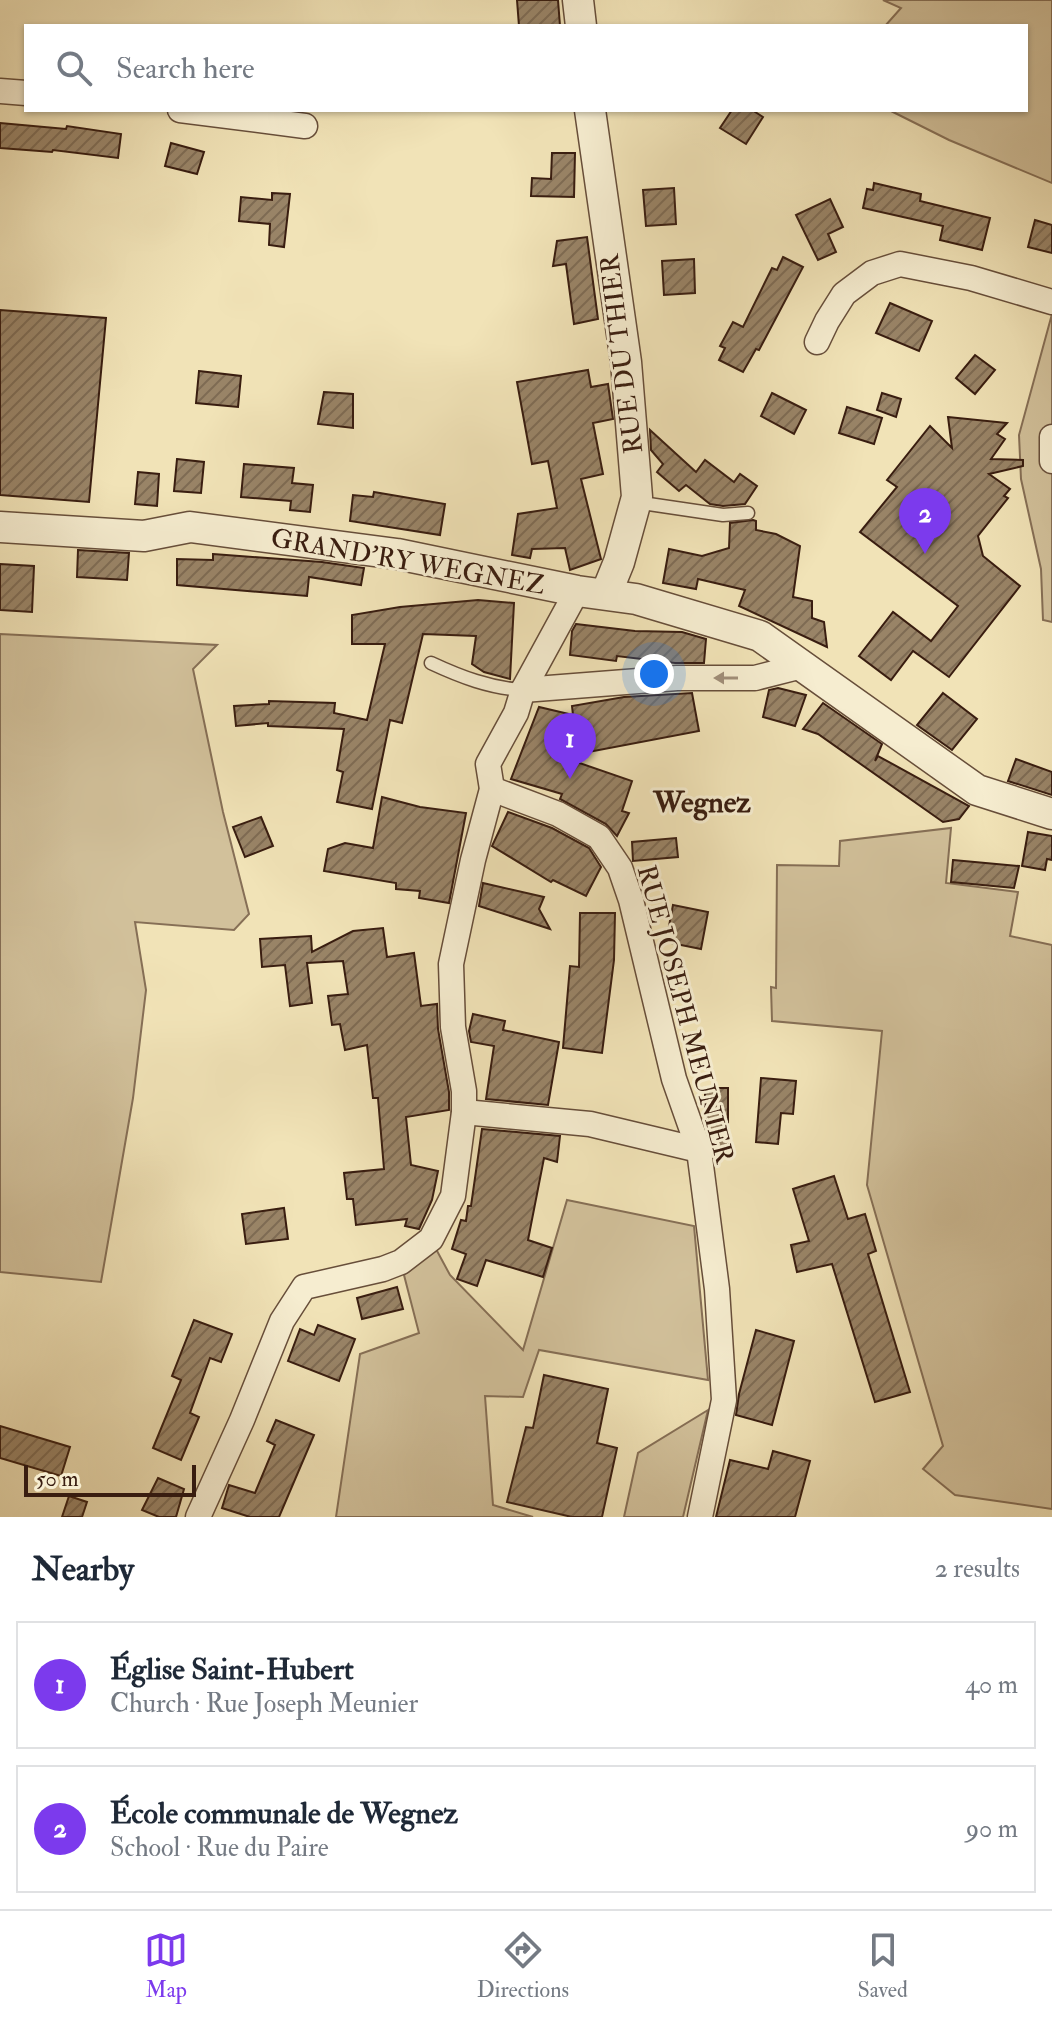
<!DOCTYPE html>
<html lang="en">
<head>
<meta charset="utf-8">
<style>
	body { margin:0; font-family:"IM FELL Double Pica",serif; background:#f2f2f3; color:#1f2937 }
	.scale { position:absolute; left:24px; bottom:20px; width:172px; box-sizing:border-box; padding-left:8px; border:4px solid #391d10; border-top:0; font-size:22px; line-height:28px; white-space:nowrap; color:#391d10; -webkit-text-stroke:6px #f6edd0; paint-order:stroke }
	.you { position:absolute; left:654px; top:674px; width:28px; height:28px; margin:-20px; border:6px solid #fff; border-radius:50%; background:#1a73e8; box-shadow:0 0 0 12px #1a73e833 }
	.badge { display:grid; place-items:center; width:52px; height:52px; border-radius:50%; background:#7c3aed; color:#fff; font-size:26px; font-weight:700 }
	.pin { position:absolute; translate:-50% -66px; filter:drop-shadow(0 2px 4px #0008) }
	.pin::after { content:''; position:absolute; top:42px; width:28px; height:24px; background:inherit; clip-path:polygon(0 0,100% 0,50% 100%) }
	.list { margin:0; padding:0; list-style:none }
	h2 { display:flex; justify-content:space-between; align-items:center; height:104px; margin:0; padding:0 32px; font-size:34px }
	h2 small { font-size:26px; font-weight:400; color:#747a83 }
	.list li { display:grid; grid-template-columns:52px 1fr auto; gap:24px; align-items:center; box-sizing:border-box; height:128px; margin:0 16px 16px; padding:0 16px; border:2px solid #e0e1e3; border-radius:0px }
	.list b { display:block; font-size:30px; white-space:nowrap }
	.list p { margin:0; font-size:26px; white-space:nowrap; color:#747a83 }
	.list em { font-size:26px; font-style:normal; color:#747a83 }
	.icon { flex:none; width:44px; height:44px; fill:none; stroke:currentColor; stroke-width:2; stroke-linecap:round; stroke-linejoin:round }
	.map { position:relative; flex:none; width:1052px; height:1517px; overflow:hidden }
	.search { position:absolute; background:#fff; box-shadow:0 2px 6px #0004; left:24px; right:24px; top:24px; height:88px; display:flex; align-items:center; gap:20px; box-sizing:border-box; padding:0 28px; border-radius:0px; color:#747a83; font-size:30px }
	.sheet { height:392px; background:#fff }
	nav { display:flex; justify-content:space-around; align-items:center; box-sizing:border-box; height:112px; border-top:2px solid #e0e1e3; background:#fff; font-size:22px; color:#747a83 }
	nav a { display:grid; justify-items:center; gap:4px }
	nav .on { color:#7c3aed }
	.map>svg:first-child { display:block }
	.grass { fill:#d2c19b; stroke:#866f56; stroke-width:2 }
	.building { fill:url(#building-hatch); stroke:#391d10; stroke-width:2 }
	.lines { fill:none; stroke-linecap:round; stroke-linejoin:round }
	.service-casing { stroke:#674e3a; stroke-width:15 }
	.minor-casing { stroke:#674e3a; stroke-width:27 }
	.tertiary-casing { stroke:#674e3a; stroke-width:33 }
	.service { stroke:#f6edd0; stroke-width:12 }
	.minor { stroke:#f6edd0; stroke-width:24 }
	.tertiary { stroke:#f6edd0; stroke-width:30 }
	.oneway { fill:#a18f7a }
	.labels { text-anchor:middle; stroke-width:6; stroke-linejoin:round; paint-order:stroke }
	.street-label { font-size:26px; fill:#391d10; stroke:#f6edd0 }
	.quarter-label { font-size:30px; font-weight:bold; fill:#391d10; stroke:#f6edd0 }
</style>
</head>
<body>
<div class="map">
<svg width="1052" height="1517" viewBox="0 0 1052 1517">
	<defs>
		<pattern id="building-hatch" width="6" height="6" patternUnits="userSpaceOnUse" patternTransform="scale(2)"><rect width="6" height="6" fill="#998467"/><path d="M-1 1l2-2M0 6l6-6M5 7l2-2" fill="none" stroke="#7e6b53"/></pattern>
	</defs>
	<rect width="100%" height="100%" fill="#f1e3b7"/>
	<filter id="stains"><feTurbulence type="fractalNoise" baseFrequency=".0025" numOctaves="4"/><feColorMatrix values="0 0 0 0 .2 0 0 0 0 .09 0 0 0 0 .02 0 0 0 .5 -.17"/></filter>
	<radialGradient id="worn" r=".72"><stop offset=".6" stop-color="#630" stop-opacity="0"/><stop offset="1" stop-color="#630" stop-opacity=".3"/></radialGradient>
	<!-- grass -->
	<g class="grass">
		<path d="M883,0H1052V183L949,140L889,110H1026V26H885L901,8Z"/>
		<path d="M1052,314V622L1043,620L1041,569L1021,479L1019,435Z"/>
		<path d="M0,634L217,645L193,669L223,812L249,914L234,930L135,922L146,990L133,1098L101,1282L0,1272Z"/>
		<path d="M951,828L946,883L1018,892L1010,936L1052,945V1509L955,1495L923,1469L943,1446L867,1185L882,1031L772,1021L771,987L776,988L777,865L839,866L840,841Z"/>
		<path d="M567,1200L694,1226L708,1380L539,1350L523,1397L485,1396L493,1505L533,1517H336L360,1354L419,1333L404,1275L436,1249L450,1275L523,1350Z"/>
		<path d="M708,1410L683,1517H624L638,1453Z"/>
	</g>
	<!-- building -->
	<g class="building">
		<path d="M517,0H558L560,26H519Z"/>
		<path d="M732,110H752L763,117L746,144L720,128Z"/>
		<path d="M0,123L66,129L67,126L121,134L118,158L53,150L52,152L0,148Z"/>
		<path d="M171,143L204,152L197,174L165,166Z"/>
		<path d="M552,153H575L574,197L531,196L532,178L551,179Z"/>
		<path d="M874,183L921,194L920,201L990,218L982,250L940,240L943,226L863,208L867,189L873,190Z"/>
		<path d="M674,188L676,224L646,226L643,190Z"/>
		<path d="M272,193L290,194L284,247L269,245L270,224L239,221L241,197L272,200Z"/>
		<path d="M830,199L843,227L828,234L836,252L818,260L796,215Z"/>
		<path d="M1035,220L1052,225V253L1028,247Z"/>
		<path d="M587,237L598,319L574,324L566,264L553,266L557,241Z"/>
		<path d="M783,257L803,267L759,350L756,349L743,372L719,360L725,348L720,346L733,322L743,327L772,268L777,270Z"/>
		<path d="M694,259L695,293L664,295L662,261Z"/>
		<path d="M890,303L932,321L919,351L876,333Z"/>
		<path d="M0,310L106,318L89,502L0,495Z"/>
		<path d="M975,355L995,370L975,394L956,378Z"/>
		<path d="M588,370L591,387L608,384L613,419L593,423L603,474L581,479L601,559L570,570L565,548L532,549L530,558L512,555L518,514L557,508L548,461L532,464L517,382Z"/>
		<path d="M199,371L241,376L238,407L196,403Z"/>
		<path d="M324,392L353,394V428L318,424Z"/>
		<path d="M772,393L806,410L794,434L761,416Z"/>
		<path d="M882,393L901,399L896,417L877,410Z"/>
		<path d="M847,407L882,418L874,444L839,433Z"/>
		<path d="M948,417L1007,423L997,434L1005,439L991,459L1023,460V466L989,474L1010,489L1004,496L1008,498L978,536L983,556L1020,586L949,677L913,651L891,680L859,656L893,612L931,641L958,606L860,532L897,487L887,480L930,426L952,448Z"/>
		<path d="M650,430L696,472L705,460L734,482L740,474L757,486L745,504L723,506L710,504L686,485L679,491L657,472L663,464L651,450Z"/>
		<path d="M177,459L204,462L201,493L174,491Z"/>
		<path d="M244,464L294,468L292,483L313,485L310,512L290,510L291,501L241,497Z"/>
		<path d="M138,472L159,474L157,506L135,504Z"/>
		<path d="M374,492L445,504L440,535L350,521L353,495L373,497Z"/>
		<path d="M753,520L756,521V530L776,534L800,546L793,597L812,601V618L824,622L827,647L739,606L745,590L698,579L696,589L663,583L669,549L702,556L729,548L730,523Z"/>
		<path d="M78,550L129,553L127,580L77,577Z"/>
		<path d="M213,554L322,562L364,568L361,585L309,577L307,596L177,585V559L213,560Z"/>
		<path d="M0,564L34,566L32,612L0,610Z"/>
		<path d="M478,600L514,603L510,679L484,672L472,664L476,636L423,634L402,723L390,720L372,809L337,802L343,772L337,770L344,729L268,726V723L236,726L234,706L269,704V701L335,703L334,713L367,720L385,644H352V615L400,607Z"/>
		<path d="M576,624L635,631L682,632L706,639L704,663H675L617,656L616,661L570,655L572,631Z"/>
		<path d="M778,688L806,695L795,726L763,717L769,690Z"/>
		<path d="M692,693L699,731L562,757L632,781L622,811L629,813L617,836L606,824L560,799L562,794L511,779L539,707L573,715L572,706L624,697Z"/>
		<path d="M943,693L977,719L952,750L917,725Z"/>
		<path d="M823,703L882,744L875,761L878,756L969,806L959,819L943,822L818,734L803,729Z"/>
		<path d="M1016,759L1052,772V795L1008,781Z"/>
		<path d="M382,797L420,807L466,813L449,903L419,898L420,891L396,889V883L324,871L328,849L345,843L373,848Z"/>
		<path d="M508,812L552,828L589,848L601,867L586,896L553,880L551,882L492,846Z"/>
		<path d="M261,817L273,846L245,857L233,827Z"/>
		<path d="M1028,832L1052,836V860L1047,859L1045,870L1022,866Z"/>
		<path d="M676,838L678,857L633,861L632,842Z"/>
		<path d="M953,860L1019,866L1014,888L951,882Z"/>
		<path d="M483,883L544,897L539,909L550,929L479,906Z"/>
		<path d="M673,905L708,912L701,949L666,942Z"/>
		<path d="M580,913H615L614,960L602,1053L563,1048L570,966L579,967Z"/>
		<path d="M383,928L387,957L414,953L421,1006L437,1004L438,1029L449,1092V1110L406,1117L411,1165L438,1171L432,1200L419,1229L405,1226L407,1219L356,1225L353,1199H347L344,1173L384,1169L378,1098H373L367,1045L345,1050L340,1024L332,1025L328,996L348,994L343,961L307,963L312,1003L290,1006L285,965L262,967L260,939L311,936L312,952L353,931Z"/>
		<path d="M473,1014L505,1021L503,1030L559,1042L548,1105L486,1099L494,1046L471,1042L469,1031Z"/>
		<path d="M761,1078L796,1081L793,1114L781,1113L778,1144L756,1142Z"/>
		<path d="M705,1088H728V1154H715L705,1121Z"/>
		<path d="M482,1129L560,1136L557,1162L544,1158L528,1240L552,1248L543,1277L486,1260L477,1286L457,1279L466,1254L452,1249L461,1220L466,1221L468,1206H471Z"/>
		<path d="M834,1176L848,1219L865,1214L876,1251L868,1254L910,1392L875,1402L832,1264L797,1272L791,1245L809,1241L793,1189Z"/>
		<path d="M284,1208L288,1239L246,1244L242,1214Z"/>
		<path d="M397,1287L403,1309L362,1319L357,1298Z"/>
		<path d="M194,1320L232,1334L221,1362L210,1358L190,1413L199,1417L181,1460L153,1448L181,1380L172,1376Z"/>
		<path d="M318,1325L355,1339L339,1381L288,1361L300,1329L314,1335Z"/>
		<path d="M756,1330L794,1341L772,1425L736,1415L739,1394Z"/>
		<path d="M544,1375L608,1389L597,1443L617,1448L602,1517H572L507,1502L526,1427L533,1428Z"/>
		<path d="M276,1420L314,1435L279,1517H250L222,1508L229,1485L255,1493L275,1445L267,1441Z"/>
		<path d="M0,1426L70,1447L61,1476L0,1458Z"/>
		<path d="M773,1451L810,1461L795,1517H716L730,1460L768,1469Z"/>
		<path d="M158,1478L184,1489L176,1517H159L142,1510Z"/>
		<path d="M69,1496L87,1502L82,1517H62Z"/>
	</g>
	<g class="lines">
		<defs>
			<g id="service">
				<path d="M635,502L723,515L748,513"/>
				<path d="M431,663C461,677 490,688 523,690"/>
			</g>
			<g id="minor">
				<path d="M0,91L26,93"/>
				<path d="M180,110L305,126"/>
				<path d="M817,342L827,321L844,294L872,273L900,264L971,278L1052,302"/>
				<path d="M1052,437V461"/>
				<path d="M523,690L677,678H755L802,666"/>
				<path d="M492,789L558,814L599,837L620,868L631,900L674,1079L699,1150L717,1289L724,1400L700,1517"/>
				<path d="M464,1112L590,1124L699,1150"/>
				<path d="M198,1517L242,1420L282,1321L304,1287L383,1269L401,1262L431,1239L453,1196L464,1112V1091L453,1027L451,964L473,860L492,789L488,764L516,713L523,690L577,591"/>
			</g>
			<g id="tertiary">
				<path d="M578,0L581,26"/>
				<path d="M590,110L626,362L637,497L619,562L606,594"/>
				<path d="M0,527L144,536L190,527L397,554L577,591L636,599L760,636L977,790L1052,814"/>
			</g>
		</defs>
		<!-- service casing -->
		<use href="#service" class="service-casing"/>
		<!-- minor casing -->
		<use href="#minor" class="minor-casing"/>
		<!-- tertiary casing -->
		<use href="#tertiary" class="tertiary-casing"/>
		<!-- service -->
		<use href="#service" class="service"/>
		<!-- minor -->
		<use href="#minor" class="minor"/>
		<!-- tertiary -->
		<use href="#tertiary" class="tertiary"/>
	</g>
	<!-- one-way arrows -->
	<defs><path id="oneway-solid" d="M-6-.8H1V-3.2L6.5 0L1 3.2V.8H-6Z" transform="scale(2)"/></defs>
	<use class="oneway" href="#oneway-solid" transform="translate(726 678) rotate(-180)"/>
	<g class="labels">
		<!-- street labels -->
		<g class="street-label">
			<text transform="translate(621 354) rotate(-97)" y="9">RUE DU THIER</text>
			<text transform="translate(408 561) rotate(10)" y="9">GRAND'RY WEGNEZ</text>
			<text transform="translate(686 1014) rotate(75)" y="9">RUE JOSEPH MEUNIER</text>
		</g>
		<!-- quarter labels -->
		<g class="quarter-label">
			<text x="702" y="812">Wegnez</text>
		</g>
	</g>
	<rect width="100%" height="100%" filter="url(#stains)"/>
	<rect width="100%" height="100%" fill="url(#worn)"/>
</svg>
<div class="scale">50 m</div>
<div class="you"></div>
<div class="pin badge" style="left:570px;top:779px">1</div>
<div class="pin badge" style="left:925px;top:554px">2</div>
<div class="search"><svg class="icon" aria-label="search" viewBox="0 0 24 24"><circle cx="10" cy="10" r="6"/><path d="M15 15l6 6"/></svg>Search here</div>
</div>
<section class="sheet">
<h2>Nearby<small>2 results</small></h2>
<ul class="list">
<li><span class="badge">1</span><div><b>Église Saint-Hubert</b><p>Church · Rue Joseph Meunier</p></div><em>40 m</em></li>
<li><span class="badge">2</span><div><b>École communale de Wegnez</b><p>School · Rue du Paire</p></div><em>90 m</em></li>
</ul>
</section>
<nav>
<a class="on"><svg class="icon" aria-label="map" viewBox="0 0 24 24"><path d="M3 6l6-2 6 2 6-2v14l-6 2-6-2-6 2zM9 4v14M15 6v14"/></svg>Map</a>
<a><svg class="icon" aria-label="directions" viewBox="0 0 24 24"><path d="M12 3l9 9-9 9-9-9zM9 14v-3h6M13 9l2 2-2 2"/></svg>Directions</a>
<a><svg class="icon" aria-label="saved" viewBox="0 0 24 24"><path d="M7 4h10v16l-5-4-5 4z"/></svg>Saved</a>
</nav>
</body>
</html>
